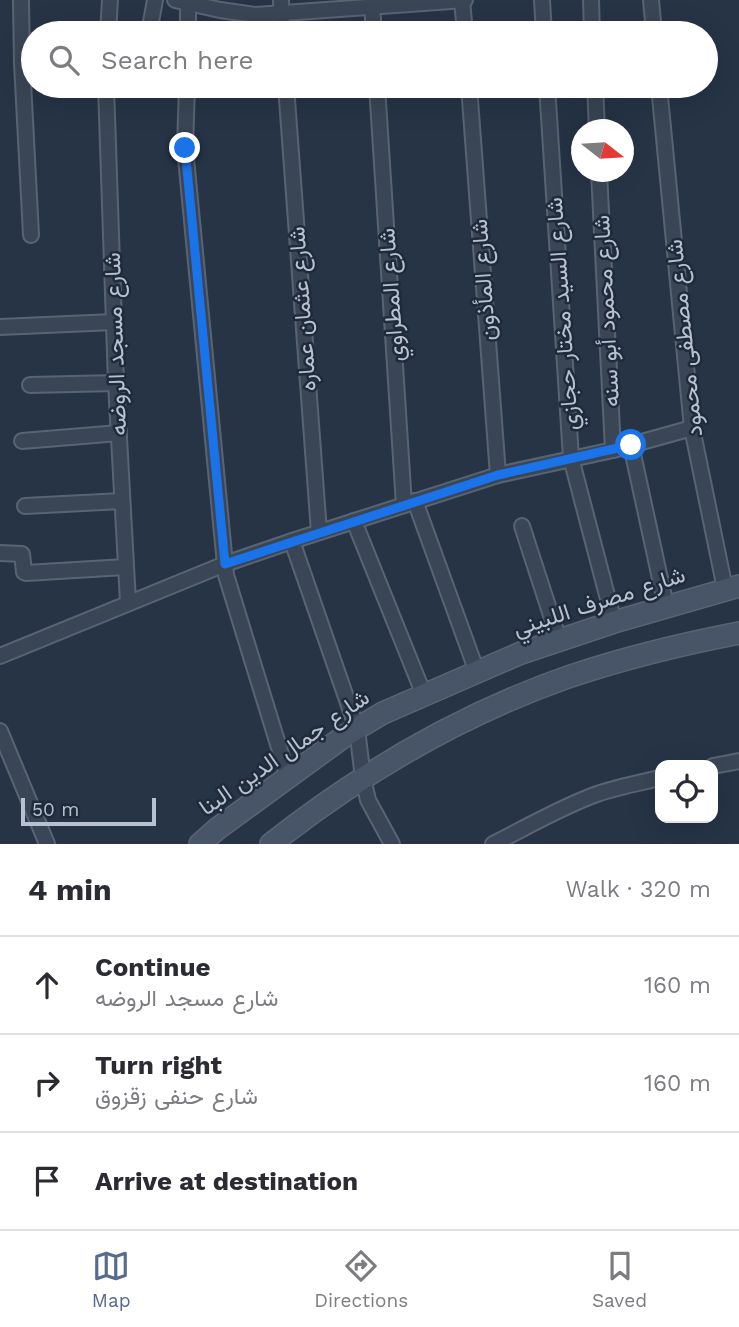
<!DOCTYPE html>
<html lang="en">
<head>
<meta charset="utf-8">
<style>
	body { margin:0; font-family:"Work Sans",Vazirmatn,sans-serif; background:#f2f2f3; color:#2b2b33 }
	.controls { position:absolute; right:21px; bottom:21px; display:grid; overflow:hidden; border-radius:14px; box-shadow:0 7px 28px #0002 }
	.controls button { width:63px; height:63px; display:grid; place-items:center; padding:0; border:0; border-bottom:2px solid #e1e1e2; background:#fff; color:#2b2b33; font:35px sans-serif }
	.compass { position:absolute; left:571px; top:119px; width:63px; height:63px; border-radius:50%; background:#fff; box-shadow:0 7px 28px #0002; rotate:107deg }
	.scale { position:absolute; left:21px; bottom:18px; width:135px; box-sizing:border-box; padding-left:7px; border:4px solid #b8c1cf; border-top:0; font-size:19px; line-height:24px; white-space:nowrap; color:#b8c1cf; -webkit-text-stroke:5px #1f2b3b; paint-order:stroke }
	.stop { position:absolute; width:21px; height:21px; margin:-16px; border:5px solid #1a73e8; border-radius:50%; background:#fff }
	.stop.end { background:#1a73e8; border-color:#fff; box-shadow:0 2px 7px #0008 }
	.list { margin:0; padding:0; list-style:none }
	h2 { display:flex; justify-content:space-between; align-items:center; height:91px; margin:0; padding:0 28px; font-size:30px }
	h2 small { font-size:23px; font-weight:400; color:#7c7c81 }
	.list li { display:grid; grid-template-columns:46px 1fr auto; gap:21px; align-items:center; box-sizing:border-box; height:98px; padding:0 28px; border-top:2px solid #e1e1e2 }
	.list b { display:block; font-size:26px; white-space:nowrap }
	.list p { margin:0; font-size:23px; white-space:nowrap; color:#7c7c81 }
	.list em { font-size:23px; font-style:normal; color:#7c7c81 }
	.icon { flex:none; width:38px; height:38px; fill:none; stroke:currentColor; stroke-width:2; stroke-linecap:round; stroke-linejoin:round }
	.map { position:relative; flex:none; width:739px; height:844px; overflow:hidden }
	.search { position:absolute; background:#fff; box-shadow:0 7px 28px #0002; left:21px; right:21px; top:21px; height:77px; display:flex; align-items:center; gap:18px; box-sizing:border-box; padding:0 24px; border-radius:38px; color:#7c7c81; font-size:26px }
	.sheet { height:385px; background:#fff }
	nav { display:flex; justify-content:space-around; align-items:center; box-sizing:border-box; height:98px; border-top:2px solid #e1e1e2; background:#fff; font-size:19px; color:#7c7c81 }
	nav a { display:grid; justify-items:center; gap:4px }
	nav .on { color:#576b8f }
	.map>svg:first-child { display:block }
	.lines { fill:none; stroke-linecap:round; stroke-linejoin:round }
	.minor-casing { stroke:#596473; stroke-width:18 }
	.secondary-casing { stroke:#596473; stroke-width:24 }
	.minor { stroke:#3a4655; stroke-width:14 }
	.secondary { stroke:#485569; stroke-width:21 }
	.route { stroke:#1a73e8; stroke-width:9 }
	.labels { text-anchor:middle; stroke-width:5; stroke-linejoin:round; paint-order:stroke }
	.street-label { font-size:23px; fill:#b8c1cf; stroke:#1f2b3b }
</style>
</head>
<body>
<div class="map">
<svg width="739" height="844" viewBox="0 0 739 844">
	<rect width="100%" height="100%" fill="#263446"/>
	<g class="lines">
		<defs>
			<g id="minor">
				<path d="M21,0L22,63L31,235"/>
				<path d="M175,0L220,10L256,15L465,0"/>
				<path d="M281,0L282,33"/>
				<path d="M462,0L465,33"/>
				<path d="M542,0L544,33"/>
				<path d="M591,0L592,33"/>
				<path d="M651,0L654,33"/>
				<path d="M372,6L374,33"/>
				<path d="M108,33L110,0"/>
				<path d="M149,33L155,0"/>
				<path d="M188,33V4"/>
				<path d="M106,86L116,383L128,602"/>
				<path d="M187,86L185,148L226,575L288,777"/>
				<path d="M286,86L319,532"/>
				<path d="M377,86L404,505"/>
				<path d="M469,86L498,475"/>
				<path d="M547,86L571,458L614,622"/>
				<path d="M595,86L597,130"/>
				<path d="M659,86L692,428L725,589"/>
				<path d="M599,172L613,450"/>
				<path d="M0,327L114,322"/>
				<path d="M30,385L116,383"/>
				<path d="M22,441L119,433"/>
				<path d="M631,445L666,606"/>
				<path d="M415,501L477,672"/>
				<path d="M25,506L122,501"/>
				<path d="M354,521L424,695"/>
				<path d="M522,526L559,640"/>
				<path d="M292,541L357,729L363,778L368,800L392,844"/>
				<path d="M0,553L22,554L24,572L26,573L125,567"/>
				<path d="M0,656L225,564L292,541L498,475L613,450L692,428"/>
				<path d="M0,731L47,844"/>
				<path d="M713,766L739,761"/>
				<path d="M493,844C527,827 561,807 597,794C617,787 639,783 660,778"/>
			</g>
			<g id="secondary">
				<path d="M200,844L217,829L346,735L383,713L521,653L614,622L739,586"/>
				<path d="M271,844C361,773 460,715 568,677C624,658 682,644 739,633"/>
			</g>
		</defs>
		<!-- minor casing -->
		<use href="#minor" class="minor-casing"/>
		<!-- secondary casing -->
		<use href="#secondary" class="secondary-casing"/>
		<!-- minor -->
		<use href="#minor" class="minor"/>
		<!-- secondary -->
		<use href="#secondary" class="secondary"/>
	</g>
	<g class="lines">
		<!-- route -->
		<path class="route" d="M185,148L225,564L498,475L631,445"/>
	</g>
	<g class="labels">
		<!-- street labels -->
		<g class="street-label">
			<text transform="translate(483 280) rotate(-94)" y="8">شارع المأذون</text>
			<text transform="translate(391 295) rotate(-94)" y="8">شارع المطراوي</text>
			<text transform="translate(302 309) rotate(-94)" y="8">شارع عثمان عماره</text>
			<text transform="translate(606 311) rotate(-93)" y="8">شارع محمود أبو سنه</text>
			<text transform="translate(562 314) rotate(-94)" y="8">شارع السيد مختار حجازي</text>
			<text transform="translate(684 338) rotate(-96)" y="8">شارع مصطفى محمود</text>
			<text transform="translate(115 344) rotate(-92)" y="8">شارع مسجد الروضه</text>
			<text transform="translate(599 601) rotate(-18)" y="8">شارع مصرف اللبيني</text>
			<text transform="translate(284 752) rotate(-35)" y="8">شارع جمال الدين البنا</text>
		</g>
	</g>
</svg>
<div class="controls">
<button><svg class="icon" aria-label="locate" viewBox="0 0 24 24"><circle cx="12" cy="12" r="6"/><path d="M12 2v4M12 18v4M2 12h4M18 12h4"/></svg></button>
</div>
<svg class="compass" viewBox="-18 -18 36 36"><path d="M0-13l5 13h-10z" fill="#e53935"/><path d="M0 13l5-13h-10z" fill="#7c7c81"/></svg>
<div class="scale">50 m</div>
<div class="stop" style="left:631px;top:445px"></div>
<div class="stop end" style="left:185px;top:148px"></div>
<div class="search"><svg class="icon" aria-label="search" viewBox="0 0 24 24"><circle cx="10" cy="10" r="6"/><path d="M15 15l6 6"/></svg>Search here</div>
</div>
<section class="sheet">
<h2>4 min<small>Walk · 320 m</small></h2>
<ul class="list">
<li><svg class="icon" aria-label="ahead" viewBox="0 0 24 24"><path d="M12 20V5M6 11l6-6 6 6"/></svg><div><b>Continue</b><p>شارع مسجد الروضه</p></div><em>160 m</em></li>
<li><svg class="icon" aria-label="right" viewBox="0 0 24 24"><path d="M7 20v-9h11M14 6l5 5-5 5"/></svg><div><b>Turn right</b><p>شارع حنفى زقزوق</p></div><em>160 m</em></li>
<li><svg class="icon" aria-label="arrive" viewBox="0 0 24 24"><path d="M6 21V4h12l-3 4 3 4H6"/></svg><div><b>Arrive at destination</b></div></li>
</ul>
</section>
<nav>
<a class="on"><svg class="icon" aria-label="map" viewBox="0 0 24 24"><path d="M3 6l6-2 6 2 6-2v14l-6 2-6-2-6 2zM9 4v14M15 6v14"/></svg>Map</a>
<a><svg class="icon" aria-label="directions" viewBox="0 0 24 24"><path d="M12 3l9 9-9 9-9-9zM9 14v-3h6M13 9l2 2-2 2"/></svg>Directions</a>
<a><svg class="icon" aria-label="saved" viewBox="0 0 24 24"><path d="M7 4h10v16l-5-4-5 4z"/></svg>Saved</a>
</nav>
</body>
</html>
